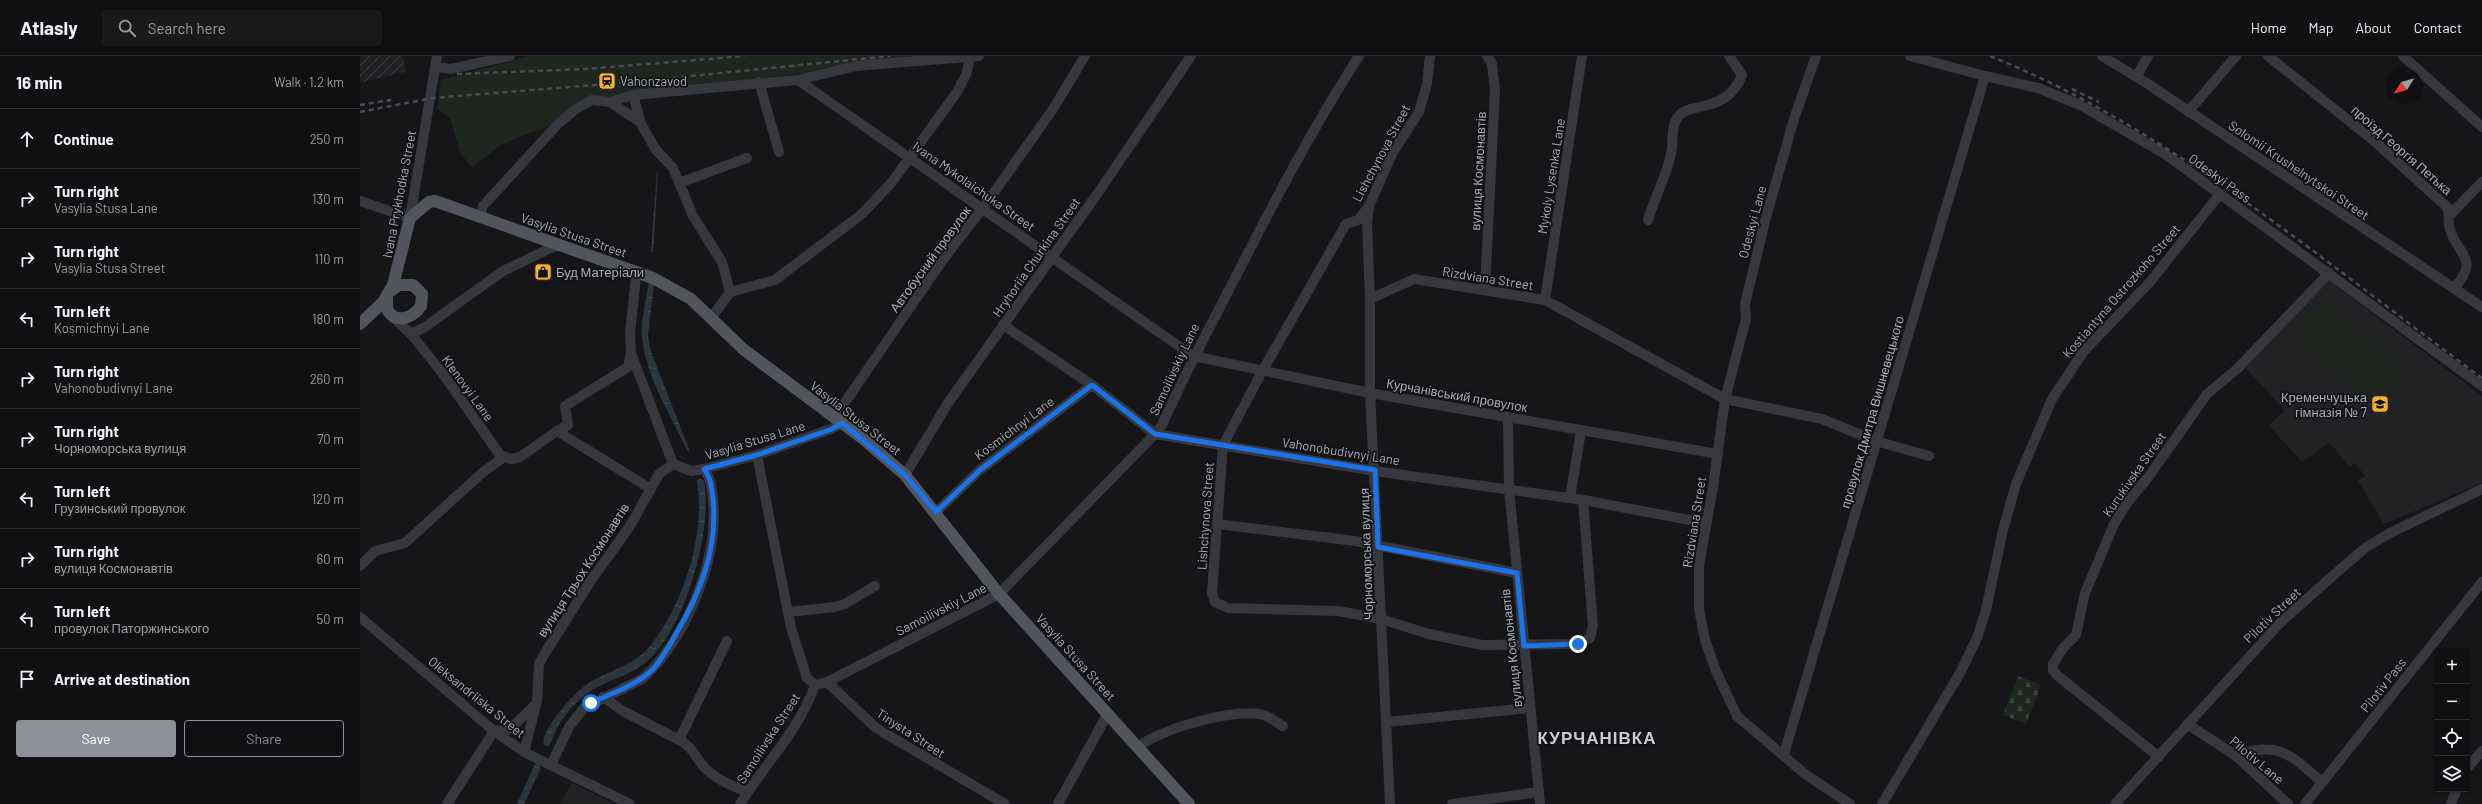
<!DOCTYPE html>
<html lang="en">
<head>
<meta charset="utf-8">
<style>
	body { margin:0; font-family:Barlow,sans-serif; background:#19191b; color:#f1f3f6 }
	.controls { position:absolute; right:12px; bottom:12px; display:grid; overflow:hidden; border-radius:4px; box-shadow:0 1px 3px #0004 }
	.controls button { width:36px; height:36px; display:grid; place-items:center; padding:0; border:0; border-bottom:1px solid #303032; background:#101012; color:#f1f3f6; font:20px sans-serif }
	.compass { position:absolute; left:2026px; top:12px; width:36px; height:36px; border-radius:50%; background:#101012; box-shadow:0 1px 3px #0004; rotate:233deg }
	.stop { position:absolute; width:12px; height:12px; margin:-9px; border:3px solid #1a73e8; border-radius:50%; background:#fff }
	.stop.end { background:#1a73e8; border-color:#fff; box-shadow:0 1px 4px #0008 }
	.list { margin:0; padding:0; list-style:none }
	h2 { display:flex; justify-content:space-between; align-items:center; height:52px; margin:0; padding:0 16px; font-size:17px }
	h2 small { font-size:13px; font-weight:400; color:#9c9d9f }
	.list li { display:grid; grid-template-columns:26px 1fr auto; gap:12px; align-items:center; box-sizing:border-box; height:60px; padding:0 16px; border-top:1px solid #303032 }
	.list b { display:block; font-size:15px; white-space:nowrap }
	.list p { margin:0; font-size:13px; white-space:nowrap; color:#9c9d9f }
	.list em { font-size:13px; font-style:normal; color:#9c9d9f }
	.actions { display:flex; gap:8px; padding:12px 16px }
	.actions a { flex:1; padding:9px 0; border:1px solid #8c9099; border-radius:4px; text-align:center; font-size:14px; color:#8c9099 }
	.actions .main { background:#8c9099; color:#fff }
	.icon { flex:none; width:22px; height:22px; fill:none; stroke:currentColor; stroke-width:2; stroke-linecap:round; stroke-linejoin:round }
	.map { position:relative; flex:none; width:2122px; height:748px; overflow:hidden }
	header { display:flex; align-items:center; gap:24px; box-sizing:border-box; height:56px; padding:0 20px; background:#101012; border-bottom:1px solid #303032 }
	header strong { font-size:19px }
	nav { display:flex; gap:22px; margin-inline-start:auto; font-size:14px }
	.search { width:280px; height:36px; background:#19191b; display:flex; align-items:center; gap:10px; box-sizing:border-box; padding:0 14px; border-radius:4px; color:#9c9d9f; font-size:15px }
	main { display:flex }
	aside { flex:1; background:#101012 }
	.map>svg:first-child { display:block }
	.built { fill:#222225 }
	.industrial { fill:url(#industrial-furrows) }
	.green { fill:#1e261f }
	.cemetery { fill:url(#cemetery-stones) }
	.water { fill:url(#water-ripples) }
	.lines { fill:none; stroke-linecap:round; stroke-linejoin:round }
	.minor { stroke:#37383d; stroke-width:10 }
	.major { stroke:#53555c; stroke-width:12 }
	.rail { stroke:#4a4c52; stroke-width:2.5; stroke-dasharray:5 4; stroke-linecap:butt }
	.route { stroke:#1a73e8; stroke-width:5 }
	.labels { text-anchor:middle; stroke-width:3.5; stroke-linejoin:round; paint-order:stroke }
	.poi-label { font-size:13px; fill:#a8adb8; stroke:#111113; text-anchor:start }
	.street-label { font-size:13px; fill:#a8adb8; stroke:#111113 }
	.district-label { font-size:17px; font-weight:bold; letter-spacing:1px; fill:#c9ccd4; stroke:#111113 }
</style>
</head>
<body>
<header>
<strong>Atlasly</strong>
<div class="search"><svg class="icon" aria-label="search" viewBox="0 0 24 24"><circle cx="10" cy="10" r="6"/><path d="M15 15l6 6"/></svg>Search here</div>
<nav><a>Home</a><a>Map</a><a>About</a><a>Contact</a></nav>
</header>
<main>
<aside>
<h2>16 min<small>Walk · 1.2 km</small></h2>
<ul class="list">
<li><svg class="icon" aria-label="ahead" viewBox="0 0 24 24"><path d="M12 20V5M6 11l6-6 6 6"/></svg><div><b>Continue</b></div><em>250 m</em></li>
<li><svg class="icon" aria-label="right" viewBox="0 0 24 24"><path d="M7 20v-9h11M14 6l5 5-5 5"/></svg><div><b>Turn right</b><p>Vasylia Stusa Lane</p></div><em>130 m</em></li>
<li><svg class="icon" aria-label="right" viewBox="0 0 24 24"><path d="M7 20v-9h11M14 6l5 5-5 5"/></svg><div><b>Turn right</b><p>Vasylia Stusa Street</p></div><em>110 m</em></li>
<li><svg class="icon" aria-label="left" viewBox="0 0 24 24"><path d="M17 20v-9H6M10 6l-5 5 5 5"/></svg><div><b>Turn left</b><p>Kosmichnyi Lane</p></div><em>180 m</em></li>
<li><svg class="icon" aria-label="right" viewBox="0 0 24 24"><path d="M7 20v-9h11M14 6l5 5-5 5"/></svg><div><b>Turn right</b><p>Vahonobudivnyi Lane</p></div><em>260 m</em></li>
<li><svg class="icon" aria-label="right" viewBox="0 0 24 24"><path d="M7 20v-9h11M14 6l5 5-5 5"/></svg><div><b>Turn right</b><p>Чорноморська вулиця</p></div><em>70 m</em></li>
<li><svg class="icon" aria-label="left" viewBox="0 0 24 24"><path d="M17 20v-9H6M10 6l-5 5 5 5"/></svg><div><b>Turn left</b><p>Грузинський провулок</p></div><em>120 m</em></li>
<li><svg class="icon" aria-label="right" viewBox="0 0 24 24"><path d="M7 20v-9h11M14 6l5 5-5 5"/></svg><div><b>Turn right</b><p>вулиця Космонавтів</p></div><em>60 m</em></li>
<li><svg class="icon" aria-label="left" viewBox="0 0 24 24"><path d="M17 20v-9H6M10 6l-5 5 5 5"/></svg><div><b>Turn left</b><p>провулок Паторжинського</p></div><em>50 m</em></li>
<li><svg class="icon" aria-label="arrive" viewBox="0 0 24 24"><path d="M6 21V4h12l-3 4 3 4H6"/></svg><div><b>Arrive at destination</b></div></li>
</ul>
<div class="actions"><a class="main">Save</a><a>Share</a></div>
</aside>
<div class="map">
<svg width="2122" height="748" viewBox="0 0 2122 748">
	<defs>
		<pattern id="industrial-furrows" width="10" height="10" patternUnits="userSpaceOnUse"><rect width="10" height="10" fill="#222225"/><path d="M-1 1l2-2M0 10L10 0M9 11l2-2" fill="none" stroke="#3f3f43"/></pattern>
		<pattern id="cemetery-stones" width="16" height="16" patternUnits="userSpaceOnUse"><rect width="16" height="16" fill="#1e261f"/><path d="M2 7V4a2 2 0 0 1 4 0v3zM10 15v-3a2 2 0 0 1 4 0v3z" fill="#3c433d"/></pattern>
		<pattern id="water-ripples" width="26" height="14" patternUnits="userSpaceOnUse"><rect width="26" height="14" fill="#2c353c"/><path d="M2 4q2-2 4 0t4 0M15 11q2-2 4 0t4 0" fill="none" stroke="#485056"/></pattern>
	</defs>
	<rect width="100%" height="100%" fill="#161618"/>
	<!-- built -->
	<g class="built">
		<path d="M1968,224L2122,340V427L2024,468L1998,425L2005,420L1995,407L1989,411L1971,388L1968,387L1942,406L1910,371V368L1925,355L1884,310Z"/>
		<path d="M212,727L254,748H200Z"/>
	</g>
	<!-- industrial -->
	<path class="industrial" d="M0,0H43L45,16L0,27Z"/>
	<!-- green -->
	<g class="green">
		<path d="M170,0H557L558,3L257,40L249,44L231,41L191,69L142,88L112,111L100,97L90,62L77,53L81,24Z"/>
		<path d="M1965,250L1975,254L2037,305C2041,315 2043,325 2035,333C2029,339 2020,343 2012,340C1996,336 1961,303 1947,292C1932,273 1941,252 1965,250Z"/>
	</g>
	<!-- cemetery -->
	<path class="cemetery" d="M1658,620L1681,629L1666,668L1643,659Z"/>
	<!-- water -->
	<g class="water">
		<path d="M297,116L298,117L293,197L291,195Z"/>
		<path d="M291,225L294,229L288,279L290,293L330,396L327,394C311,359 285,320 282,280C281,263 286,243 289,226Z"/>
		<path d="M340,422L344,425C353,475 325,575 285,607C269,620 247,624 231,635C217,644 202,661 195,676C193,681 192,686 189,690L184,689C179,676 214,637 226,629C249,613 277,610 294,585C326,541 345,478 337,424Z"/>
		<path d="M175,708H179L181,712L164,748H157Z"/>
	</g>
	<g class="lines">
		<!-- minor -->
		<g class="minor">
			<path d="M1070,0L1067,28L1059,56L1033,96L1009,150L998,164L986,168L903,314L863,389L852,537L855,546L868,552L978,555L1021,563L1069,578L1122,589L1218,588L1230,582L1233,570L1223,444"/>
			<path d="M1456,0L1434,63L1405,165L1385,248L1386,263L1365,343L1353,431L1339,510V553L1345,584L1356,615L1377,660L1445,718L1490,748"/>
			<path d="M1550,0L1625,20L1678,32L1720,49L1805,98L2122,330"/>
			<path d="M1742,0L1788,28L2122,251"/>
			<path d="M1908,0L2013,84L2087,151C2090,158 2088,163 2089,170C2095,198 2122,202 2094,232"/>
			<path d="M2043,0L2122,71"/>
			<path d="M76,11L91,13L150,0"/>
			<path d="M1776,21L1788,0"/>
			<path d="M438,24L833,300L1010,337L1358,398"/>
			<path d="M399,26L419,96"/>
			<path d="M273,39L438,24L496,10L619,0"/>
			<path d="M250,46L280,66"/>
			<path d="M1828,56L1876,0"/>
			<path d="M319,127L387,102"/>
			<path d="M0,145L50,162L77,0"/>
			<path d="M1009,151L1007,167L1010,243V337L1030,748"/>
			<path d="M2090,159L2122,126"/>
			<path d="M120,161L123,150L198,68L216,53L232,44L250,46L273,39L281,68L296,94L313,112L333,160L362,206L370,236L352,261"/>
			<path d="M1288,164C1295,141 1306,121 1311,98C1314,85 1310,70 1319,60C1324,53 1336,52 1344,50C1363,46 1375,37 1382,19L1369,0"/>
			<path d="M197,189L143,215L65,271L51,278L83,318L140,399L151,403L160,401L197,375L291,433"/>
			<path d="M279,216L276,221L270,277L271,297L313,408"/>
			<path d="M1125,233L1135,35L1132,8L1127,0"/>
			<path d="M370,236L415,224L502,158L532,126L597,36L606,19L610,1"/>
			<path d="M1010,243L1054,223L1185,244L1365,343L1462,363L1516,385L1569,400"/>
			<path d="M1185,244L1222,0"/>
			<path d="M34,262L51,278"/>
			<path d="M643,269L732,329L795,378L1015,415L1223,444L1346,467"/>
			<path d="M475,361L582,205L623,152L693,53L725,0"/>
			<path d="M1148,361L1149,433L1180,748"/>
			<path d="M197,375L208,369L205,350L268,311L271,297"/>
			<path d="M397,399L431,572L447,622L455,629L467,626L516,672L645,748"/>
			<path d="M313,408L331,415L344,413L397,399L471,373L483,367"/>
			<path d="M545,419L588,347L740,134L831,0"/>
			<path d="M1210,442L1221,375"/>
			<path d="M576,456L620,414L732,329"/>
			<path d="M857,468L995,485L1157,517"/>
			<path d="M0,510L15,495L45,487L122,417L144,401"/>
			<path d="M429,556L475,551L485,548L515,530"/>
			<path d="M0,561L134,675L164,696L270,748"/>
			<path d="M367,585L319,684C332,690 335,701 344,711C355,723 373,730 387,736"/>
			<path d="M467,626L639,538L795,378L802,369C828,311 857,257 886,201C921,132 957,65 999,0"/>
			<path d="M243,641L263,655L319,684"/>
			<path d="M1027,666L1170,652"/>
			<path d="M1827,668L1875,699L1928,748"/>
			<path d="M778,691C799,673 877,651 904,659C911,661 917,667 923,670"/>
			<path d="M164,696L177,645L179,608L185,597L232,523L270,470L299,418L313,408"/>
			<path d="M1424,698L1625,20"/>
			<path d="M1875,699C1920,685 1929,698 1962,726"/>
			<path d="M1799,701L1698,620L1693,614V608L1703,592L1716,579L1725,537L1754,468L1767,447L1789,420L1847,338L1877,313L1969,217"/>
			<path d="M191,709L209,671L224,652L282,623C326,584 359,503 353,444C352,433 351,422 344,413"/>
			<path d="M2107,712L2122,695"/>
			<path d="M87,748L134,675L150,673L175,649"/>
			<path d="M380,748C404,709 440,673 455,629"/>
			<path d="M698,748L748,657"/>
			<path d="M1092,748L1179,736"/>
			<path d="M1522,748L1600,617L1617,582L1626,554L1643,474L1656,428L1692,343L1724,295L1790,226L1860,138"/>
			<path d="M1755,748L1920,567L1968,524L2005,492L2032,476L2122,433"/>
			<path d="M1945,748L2122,526"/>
			<path d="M2091,748L2097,733"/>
		</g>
		<!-- major -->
		<g class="major">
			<path d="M27,239V253C35,269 53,262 61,250L62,238L53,229H39L29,236"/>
			<path d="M0,268L23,246L33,229L50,162L69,146L75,145L293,222L331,243L383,293L502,382L545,419L639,538L829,748"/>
		</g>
		<!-- rail -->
		<g class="rail">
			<path d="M1630,0C1808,71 1968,209 2122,322"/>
			<path d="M97,18L226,13L385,0"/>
			<path d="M1712,33L1739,46"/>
			<path d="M0,49L31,44"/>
			<path d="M0,56L72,42L272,26L530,0"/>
		</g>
	</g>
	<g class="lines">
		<!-- route -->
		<path class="route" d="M231,647C252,637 278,629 294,612C303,601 310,589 317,576C341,536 358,492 353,444C352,433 351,422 344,413L397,399L472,373L482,367L545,419L576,456L620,414L732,329L795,378L1015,414L1018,491L1157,517L1164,590L1218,588"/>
	</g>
	<!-- icons -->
	<defs>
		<symbol id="station-square" viewBox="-11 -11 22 22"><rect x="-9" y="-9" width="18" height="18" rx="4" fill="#f2b134" stroke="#111113"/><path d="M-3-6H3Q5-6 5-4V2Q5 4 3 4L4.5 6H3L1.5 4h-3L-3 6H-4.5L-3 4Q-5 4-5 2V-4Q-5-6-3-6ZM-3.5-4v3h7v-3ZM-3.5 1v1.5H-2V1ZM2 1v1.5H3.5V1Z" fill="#111"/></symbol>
		<symbol id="shop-square" viewBox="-11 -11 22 22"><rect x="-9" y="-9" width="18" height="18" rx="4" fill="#f2b134" stroke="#111113"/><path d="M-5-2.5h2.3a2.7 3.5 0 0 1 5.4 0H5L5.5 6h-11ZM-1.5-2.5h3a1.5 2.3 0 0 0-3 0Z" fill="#111"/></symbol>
		<symbol id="school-square" viewBox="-11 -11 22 22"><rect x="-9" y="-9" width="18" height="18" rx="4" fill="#f2b134" stroke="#111113"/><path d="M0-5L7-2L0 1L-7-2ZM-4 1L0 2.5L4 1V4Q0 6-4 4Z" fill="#111"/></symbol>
	</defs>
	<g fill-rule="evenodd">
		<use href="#station-square" x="237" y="15" width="20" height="20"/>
		<use href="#shop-square" x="173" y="206" width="20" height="20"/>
		<use href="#school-square" x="2010" y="338" width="20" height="20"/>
	</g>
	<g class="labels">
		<!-- poi labels -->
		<g class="poi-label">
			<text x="260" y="30">Vahonzavod</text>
			<text x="196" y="221">Буд Матерiали</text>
			<text x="2007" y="346" text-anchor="end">Кременчуцька<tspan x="2007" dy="15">гімназія № 7</tspan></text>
		</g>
		<!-- street labels -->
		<g class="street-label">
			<text transform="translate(2042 94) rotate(41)" y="5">проїзд Георгія Петька</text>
			<text transform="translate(1021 97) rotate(-62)" y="5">Lishchynova Street</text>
			<text transform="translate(1939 114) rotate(34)" y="5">Solomii Krushelnytskoi Street</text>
			<text transform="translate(1118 115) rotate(-87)" y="5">вулиця Космонавтів</text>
			<text transform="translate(1191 120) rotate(-81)" y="5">Mykoly Lysenka Lane</text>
			<text transform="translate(1860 122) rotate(36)" y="5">Odeskyi Pass</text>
			<text transform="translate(614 130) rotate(35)" y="5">Ivana Mykolaichuka Street</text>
			<text transform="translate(39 138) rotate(-79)" y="5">Ivana Prykhodka Street</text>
			<text transform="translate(1392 166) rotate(-75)" y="5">Odeskyi Lane</text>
			<text transform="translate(214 179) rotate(19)" y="5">Vasylia Stusa Street</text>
			<text transform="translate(676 201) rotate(-55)" y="5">Hryhoriia Churkina Street</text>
			<text transform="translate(570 203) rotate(-54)" y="5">Автобусний провулок</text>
			<text transform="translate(1128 222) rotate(9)" y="5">Rizdviana Street</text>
			<text transform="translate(1761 235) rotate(-49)" y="5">Kostiantyna Ostrozkoho Street</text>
			<text transform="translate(814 313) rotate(-65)" y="5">Samoilivskiy Lane</text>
			<text transform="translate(108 332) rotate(54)" y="5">Klenovyi Lane</text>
			<text transform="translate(1097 339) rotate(10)" y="5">Курчанівський провулок</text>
			<text transform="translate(1512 356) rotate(-74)" y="5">провулок Дмитра Вишневецького</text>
			<text transform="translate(496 362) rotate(38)" y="5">Vasylia Stusa Street</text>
			<text transform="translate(654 372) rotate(-37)" y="5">Kosmichnyi Lane</text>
			<text transform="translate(395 384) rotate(-17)" y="5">Vasylia Stusa Lane</text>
			<text transform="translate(981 395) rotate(9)" y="5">Vahonobudivnyi Lane</text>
			<text transform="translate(1774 418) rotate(-55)" y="5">Kurukivska Street</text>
			<text transform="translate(845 460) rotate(-86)" y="5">Lishchynova Street</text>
			<text transform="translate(1334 466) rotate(-81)" y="5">Rizdviana Street</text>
			<text transform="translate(1006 498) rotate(-92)" y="5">Чорноморська вулиця</text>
			<text transform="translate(223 514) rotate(-57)" y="5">вулиця Трьох Космонавтів</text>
			<text transform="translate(581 553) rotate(-27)" y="5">Samoilivskiy Lane</text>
			<text transform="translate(1912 559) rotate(-44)" y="5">Pilotiv Street</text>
			<text transform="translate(1151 592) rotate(-96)" y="5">вулиця Космонавтів</text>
			<text transform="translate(716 601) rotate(48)" y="5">Vasylia Stusa Street</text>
			<text transform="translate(2023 629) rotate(-52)" y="5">Pilotiv Pass</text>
			<text transform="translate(117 641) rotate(39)" y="5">Oleksandriiska Street</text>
			<text transform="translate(551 677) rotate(33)" y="5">Tinysta Street</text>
			<text transform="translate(408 682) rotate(-57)" y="5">Samoilivska Street</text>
			<text transform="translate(1897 704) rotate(40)" y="5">Pilotiv Lane</text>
		</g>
		<!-- district labels -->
		<g class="district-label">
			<text x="1237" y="688">КУРЧАНІВКА</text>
		</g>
	</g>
</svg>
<div class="controls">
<button>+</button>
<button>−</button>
<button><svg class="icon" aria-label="locate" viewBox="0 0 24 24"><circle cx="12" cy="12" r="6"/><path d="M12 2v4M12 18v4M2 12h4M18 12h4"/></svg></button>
<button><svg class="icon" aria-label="layers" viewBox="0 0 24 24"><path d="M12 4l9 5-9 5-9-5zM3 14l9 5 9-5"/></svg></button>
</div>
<svg class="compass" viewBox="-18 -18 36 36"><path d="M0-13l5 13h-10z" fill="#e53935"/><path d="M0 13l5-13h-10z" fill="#9c9d9f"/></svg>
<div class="stop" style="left:231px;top:647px"></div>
<div class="stop end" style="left:1218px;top:588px"></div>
</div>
</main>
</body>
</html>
